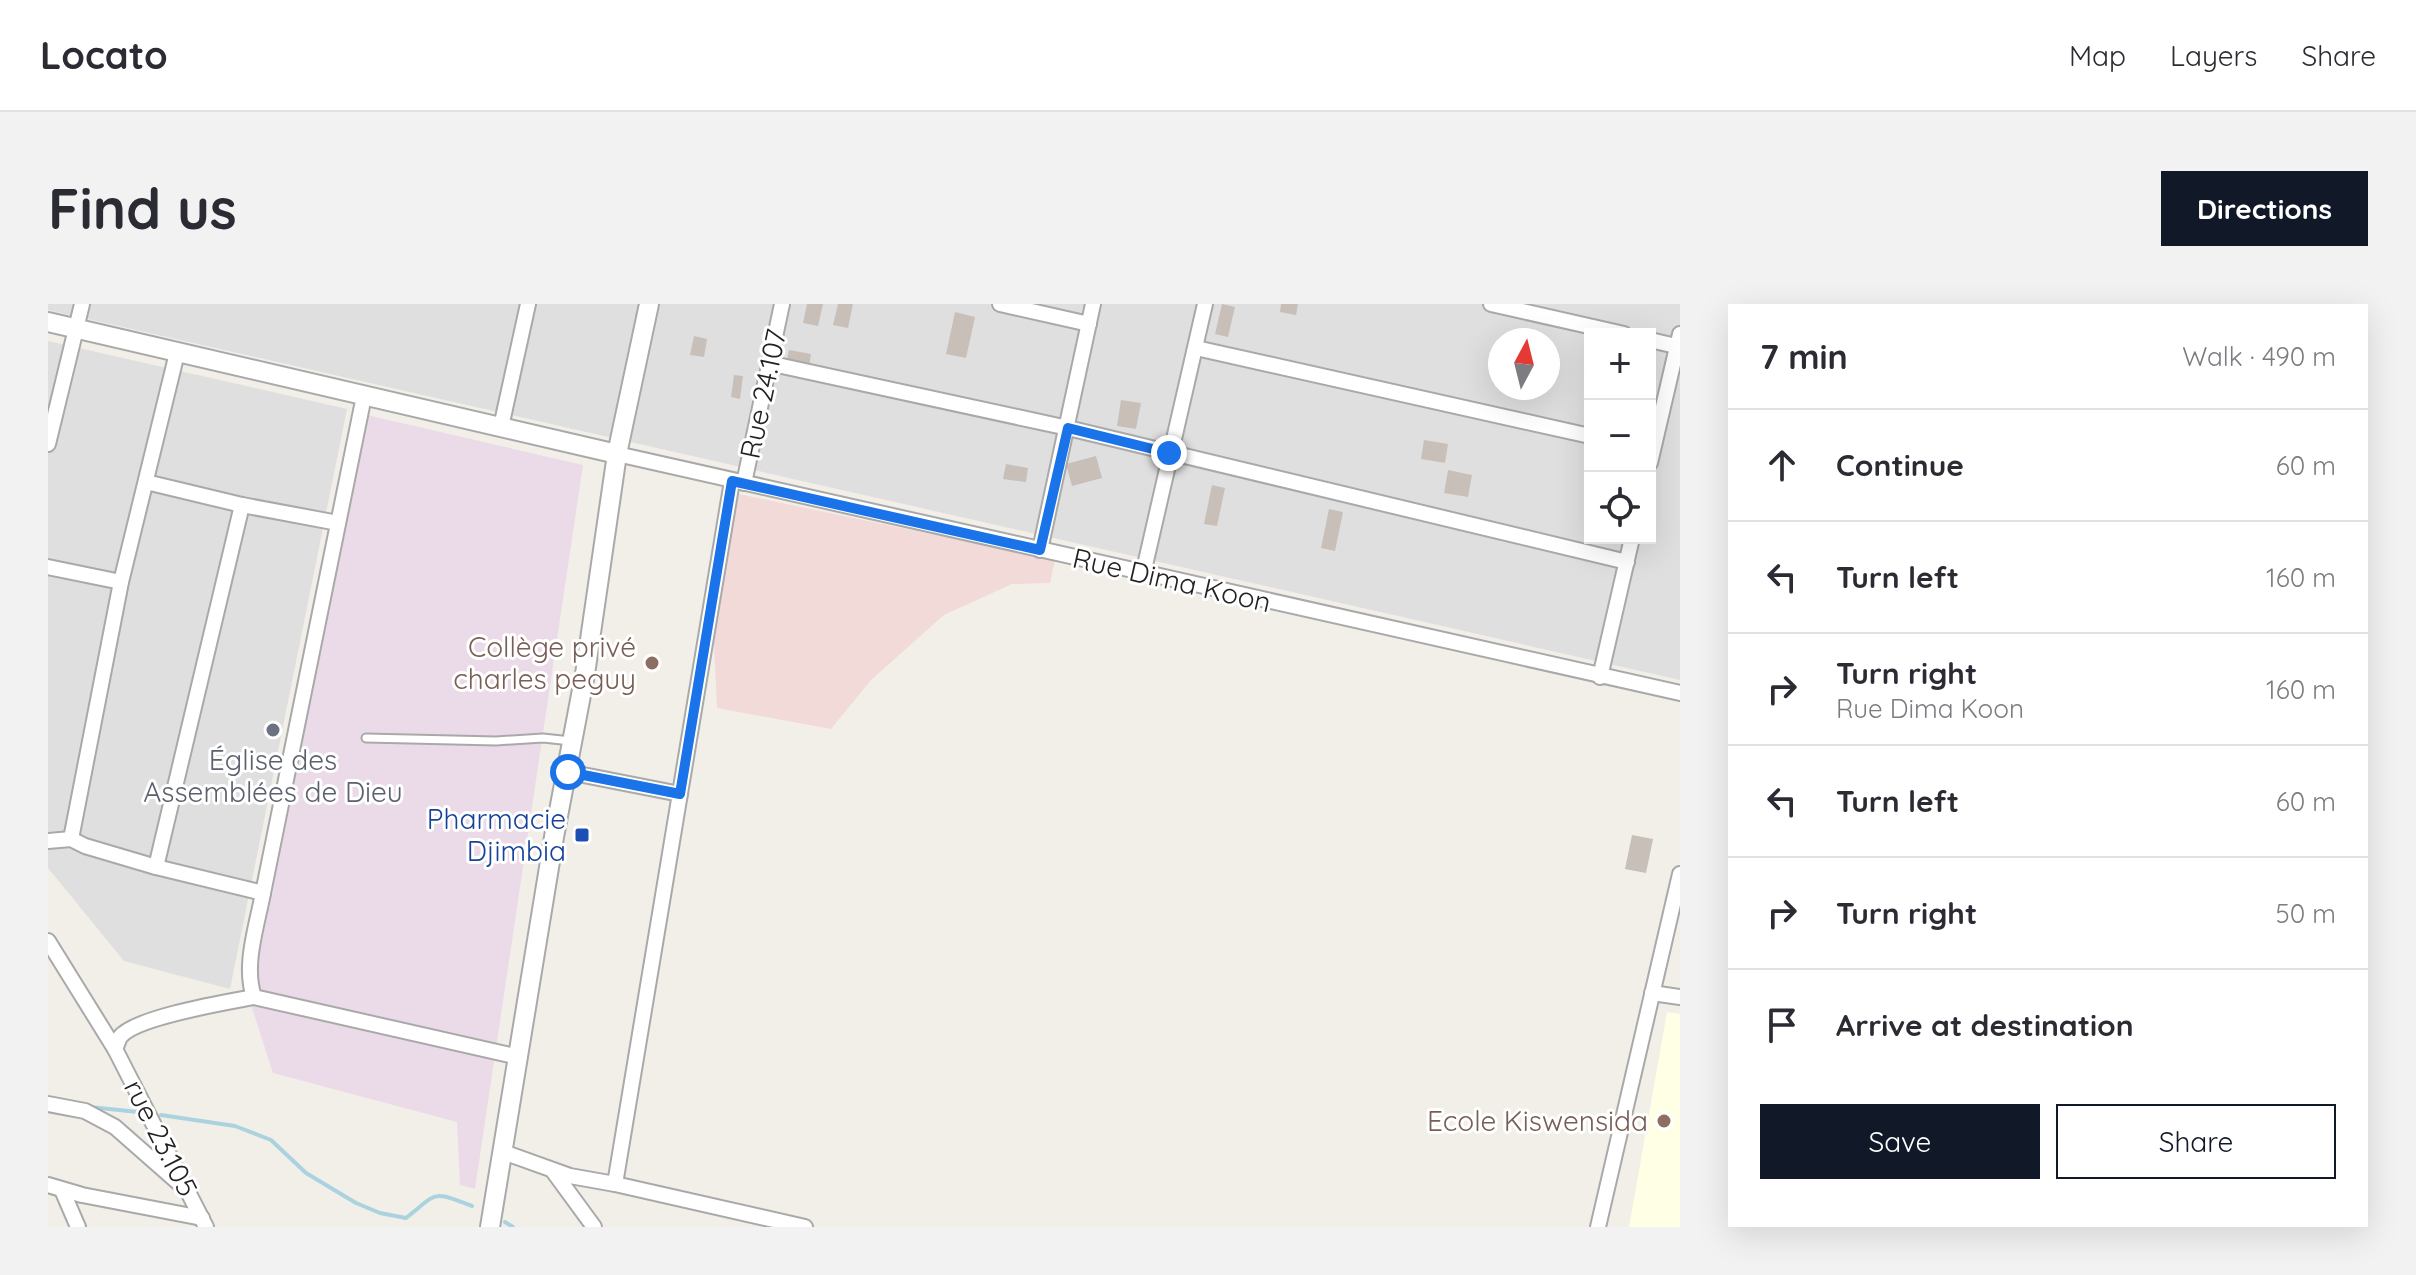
<!DOCTYPE html>
<html lang="en">
<head>
<meta charset="utf-8">
<style>
	body { margin:0; font-family:Quicksand,sans-serif; background:#f2f2f3; color:#2b2b33 }
	.controls { position:absolute; right:24px; top:24px; display:grid; overflow:hidden; border-radius:0px; box-shadow:0 8px 32px #0002 }
	.controls button { width:72px; height:72px; display:grid; place-items:center; padding:0; border:0; border-bottom:2px solid #e1e1e2; background:#fff; color:#2b2b33; font:40px sans-serif }
	.compass { position:absolute; left:1440px; top:24px; width:72px; height:72px; border-radius:50%; background:#fff; box-shadow:0 8px 32px #0002; rotate:7deg }
	.stop { position:absolute; width:24px; height:24px; margin:-18px; border:6px solid #1a73e8; border-radius:50%; background:#fff }
	.stop.end { background:#1a73e8; border-color:#fff; box-shadow:0 2px 8px #0008 }
	.list { margin:0; padding:0; list-style:none }
	h2 { display:flex; justify-content:space-between; align-items:center; height:104px; margin:0; padding:0 32px; font-size:34px }
	h2 small { font-size:26px; font-weight:400; color:#7c7c81 }
	.list li { display:grid; grid-template-columns:52px 1fr auto; gap:24px; align-items:center; box-sizing:border-box; height:112px; padding:0 32px; border-top:2px solid #e1e1e2 }
	.list b { display:block; font-size:30px; white-space:nowrap }
	.list p { margin:0; font-size:26px; white-space:nowrap; color:#7c7c81 }
	.list em { font-size:26px; font-style:normal; color:#7c7c81 }
	.actions { display:flex; gap:16px; padding:24px 32px }
	.actions a { flex:1; padding:18px 0; border:2px solid #111827; border-radius:0px; text-align:center; font-size:28px; color:#111827 }
	.actions .main { background:#111827; color:#fff }
	.icon { flex:none; width:44px; height:44px; fill:none; stroke:currentColor; stroke-width:2; stroke-linecap:round; stroke-linejoin:round }
	.map { position:relative; flex:none; width:1632px; height:923px; overflow:hidden; border-radius:0px }
	header { display:flex; align-items:center; gap:48px; box-sizing:border-box; height:112px; padding:0 40px; background:#fff; border-bottom:2px solid #e1e1e2 }
	header strong { font-size:38px }
	nav { display:flex; gap:44px; margin-inline-start:auto; font-size:28px }
	.intro { display:flex; align-items:center; justify-content:space-between; box-sizing:border-box; height:192px; padding:0 48px }
	h1 { margin:0; font-size:56px }
	.button { padding:20px 36px; border-radius:0px; background:#111827; color:#fff; font-size:28px; font-weight:700 }
	main { display:flex; gap:48px; padding:0 48px }
	aside { flex:1; background:#fff; border-radius:0px; box-shadow:0 8px 32px #0002 }
	.map>svg:first-child { display:block }
	.residential { fill:#e0dfdf; fill-rule:evenodd }
	.commercial { fill:#f2dad9 }
	.industrial { fill:#ebdbe8 }
	.education { fill:#ffffe5 }
	.lines { fill:none; stroke-linecap:round; stroke-linejoin:round }
	.stream { stroke:#aad3df; stroke-width:4 }
	.building { fill:#c7bfb8 }
	.service-casing { stroke:#a9a9a9; stroke-width:11 }
	.minor-casing { stroke:#a9a9a9; stroke-width:18 }
	.tertiary-casing { stroke:#a9a9a9; stroke-width:22 }
	.service { stroke:#fff; stroke-width:7 }
	.minor { stroke:#fff; stroke-width:14 }
	.tertiary { stroke:#fff; stroke-width:18 }
	.route { stroke:#1a73e8; stroke-width:10 }
	.education-dot { fill:#8d6e63; stroke:#fff; stroke-width:3 }
	.worship-dot { fill:#6b7280; stroke:#fff; stroke-width:3 }
	.transit-dot { fill:#1a4fb4; stroke:#fff; stroke-width:3 }
	.labels { text-anchor:middle; stroke-width:6; stroke-linejoin:round; paint-order:stroke }
	.street-label { font-size:28px; fill:#222; stroke:#fff }
	.education-label { font-size:28px; fill:#785e54; stroke:#fff; text-anchor:end }
	.worship-label { font-size:28px; fill:#5b616d; stroke:#fff }
	.transit-label { font-size:28px; fill:#164399; stroke:#fff; text-anchor:end }
</style>
</head>
<body>
<header>
<strong>Locato</strong>
<nav><a>Map</a><a>Layers</a><a>Share</a></nav>
</header>
<div class="intro"><h1>Find us</h1><a class="button">Directions</a></div>
<main>
<div class="map">
<svg width="1632" height="923" viewBox="0 0 1632 923">
	<rect width="100%" height="100%" fill="#f2efe9"/>
	<!-- residential -->
	<g class="residential">
		<path d="M0,0H1632V376L0,6ZM1542,30H1602V234H1542ZM1452,36H1500V84H1452Z"/>
		<path d="M0,37L299,105L182,685L76,657L0,564Z"/>
	</g>
	<!-- commercial -->
	<path class="commercial" d="M686,189L1007,256L1002,279L964,280L896,311L823,376L783,425L669,404L665,319Z"/>
	<!-- industrial -->
	<path class="industrial" d="M319,111L535,161L427,885L412,881L409,818L225,769L202,698Z"/>
	<!-- education -->
	<path class="education" d="M1619,708L1632,710V923H1581Z"/>
	<g class="lines">
		<!-- stream -->
		<g class="stream">
			<path d="M42,803L90,808"/>
			<path d="M113,811L187,822L223,836L258,869L308,899L332,909L358,914C390,889 382,886 424,902"/>
			<path d="M457,918L465,923"/>
		</g>
	</g>
	<!-- building -->
	<g class="building">
		<path d="M759,0H775L770,22L755,19Z"/>
		<path d="M790,0H805L800,24L785,21Z"/>
		<path d="M1174,0L1187,3L1180,33L1167,30Z"/>
		<path d="M1233,0H1250L1248,11L1232,8Z"/>
		<path d="M907,8L927,13L918,54L898,50Z"/>
		<path d="M646,32L659,35L656,53L642,51Z"/>
		<path d="M741,46L763,50L761,64L738,60Z"/>
		<path d="M686,71L695,72L692,95L683,93Z"/>
		<path d="M1073,96L1093,99L1088,125L1069,122Z"/>
		<path d="M1376,136L1400,140L1397,159L1373,155Z"/>
		<path d="M1048,152L1054,174L1024,182L1018,160Z"/>
		<path d="M958,160L980,164L978,178L955,175Z"/>
		<path d="M1400,166L1424,171L1420,193L1396,189Z"/>
		<path d="M1164,181L1177,184L1169,222L1156,220Z"/>
		<path d="M1281,205L1295,208L1287,247L1273,244Z"/>
		<path d="M1584,531L1605,535L1598,569L1577,565Z"/>
	</g>
	<g class="lines">
		<defs>
			<path id="service" d="M318,434L448,437L495,434L523,437"/>
			<g id="minor">
				<path d="M952,0L1041,20"/>
				<path d="M1443,0L1576,30"/>
				<path d="M1602,36L1632,43"/>
				<path d="M1148,44L1542,132"/>
				<path d="M720,59L1020,124L1579,258"/>
				<path d="M316,92L215,589C209,622 195,661 206,693L471,753"/>
				<path d="M453,123L480,0"/>
				<path d="M0,140L34,0"/>
				<path d="M569,150L1632,389"/>
				<path d="M1602,159L1632,30"/>
				<path d="M98,178L194,201L290,219"/>
				<path d="M696,179L734,0"/>
				<path d="M992,246L1045,0"/>
				<path d="M0,263L73,278"/>
				<path d="M1095,270L1157,0"/>
				<path d="M1552,373L1584,234"/>
				<path d="M520,468L632,490"/>
				<path d="M23,535L73,278L129,49"/>
				<path d="M0,537L23,535L37,542L108,563L215,589"/>
				<path d="M108,563L194,201"/>
				<path d="M0,637L67,745L158,923"/>
				<path d="M1604,689L1632,693"/>
				<path d="M67,745C69,741 70,737 72,733C87,713 180,698 206,693"/>
				<path d="M0,800L37,807L67,823L133,881"/>
				<path d="M455,848L522,872L567,880L684,177"/>
				<path d="M505,867L546,923"/>
				<path d="M567,880L757,923"/>
				<path d="M0,881L34,891L154,914"/>
				<path d="M14,886L30,923"/>
				<path d="M1550,923L1632,570"/>
			</g>
			<g id="tertiary">
				<path d="M0,18L569,150"/>
				<path d="M442,923L506,533L537,370L569,150L601,0"/>
			</g>
		</defs>
		<!-- service casing -->
		<use href="#service" class="service-casing"/>
		<!-- minor casing -->
		<use href="#minor" class="minor-casing"/>
		<!-- tertiary casing -->
		<use href="#tertiary" class="tertiary-casing"/>
		<!-- service -->
		<use href="#service" class="service"/>
		<!-- minor -->
		<use href="#minor" class="minor"/>
		<!-- tertiary -->
		<use href="#tertiary" class="tertiary"/>
	</g>
	<g class="lines">
		<!-- route -->
		<path class="route" d="M520,468L632,490L684,177L992,246L1020,124L1121,149"/>
	</g>
	<!-- markers -->
	<g class="education-dot">
		<circle cx="604" cy="359" r="8"/>
		<circle cx="1616" cy="817" r="8"/>
	</g>
	<circle class="worship-dot" cx="225" cy="426" r="8"/>
	<rect class="transit-dot" x="526" y="523" width="16" height="16" rx="4"/>
	<g class="labels">
		<!-- street labels -->
		<g class="street-label">
			<text transform="translate(715 90) rotate(-78)" y="10">Rue 24.107</text>
			<text transform="translate(1124 276) rotate(13)" y="10">Rue Dima Koon</text>
			<text transform="translate(113 834) rotate(63)" y="10">rue 23.105</text>
		</g>
		<!-- education labels -->
		<g class="education-label">
			<text x="588" y="353">Collège privé<tspan x="588" dy="32">charles peguy</tspan></text>
			<text x="1600" y="827">Ecole Kiswensida</text>
		</g>
		<!-- worship labels -->
		<g class="worship-label">
			<text x="225" y="466">Église des<tspan x="225" dy="32">Assemblées de Dieu</tspan></text>
		</g>
		<!-- transit labels -->
		<g class="transit-label">
			<text x="518" y="525">Pharmacie<tspan x="518" dy="32">Djimbia</tspan></text>
		</g>
	</g>
</svg>
<div class="controls">
<button>+</button>
<button>−</button>
<button><svg class="icon" aria-label="locate" viewBox="0 0 24 24"><circle cx="12" cy="12" r="6"/><path d="M12 2v4M12 18v4M2 12h4M18 12h4"/></svg></button>
</div>
<svg class="compass" viewBox="-18 -18 36 36"><path d="M0-13l5 13h-10z" fill="#e53935"/><path d="M0 13l5-13h-10z" fill="#7c7c81"/></svg>
<div class="stop" style="left:520px;top:468px"></div>
<div class="stop end" style="left:1121px;top:149px"></div>
</div>
<aside>
<h2>7 min<small>Walk · 490 m</small></h2>
<ul class="list">
<li><svg class="icon" aria-label="ahead" viewBox="0 0 24 24"><path d="M12 20V5M6 11l6-6 6 6"/></svg><div><b>Continue</b></div><em>60 m</em></li>
<li><svg class="icon" aria-label="left" viewBox="0 0 24 24"><path d="M17 20v-9H6M10 6l-5 5 5 5"/></svg><div><b>Turn left</b></div><em>160 m</em></li>
<li><svg class="icon" aria-label="right" viewBox="0 0 24 24"><path d="M7 20v-9h11M14 6l5 5-5 5"/></svg><div><b>Turn right</b><p>Rue Dima Koon</p></div><em>160 m</em></li>
<li><svg class="icon" aria-label="left" viewBox="0 0 24 24"><path d="M17 20v-9H6M10 6l-5 5 5 5"/></svg><div><b>Turn left</b></div><em>60 m</em></li>
<li><svg class="icon" aria-label="right" viewBox="0 0 24 24"><path d="M7 20v-9h11M14 6l5 5-5 5"/></svg><div><b>Turn right</b></div><em>50 m</em></li>
<li><svg class="icon" aria-label="arrive" viewBox="0 0 24 24"><path d="M6 21V4h12l-3 4 3 4H6"/></svg><div><b>Arrive at destination</b></div></li>
</ul>
<div class="actions"><a class="main">Save</a><a>Share</a></div>
</aside>
</main>
</body>
</html>
